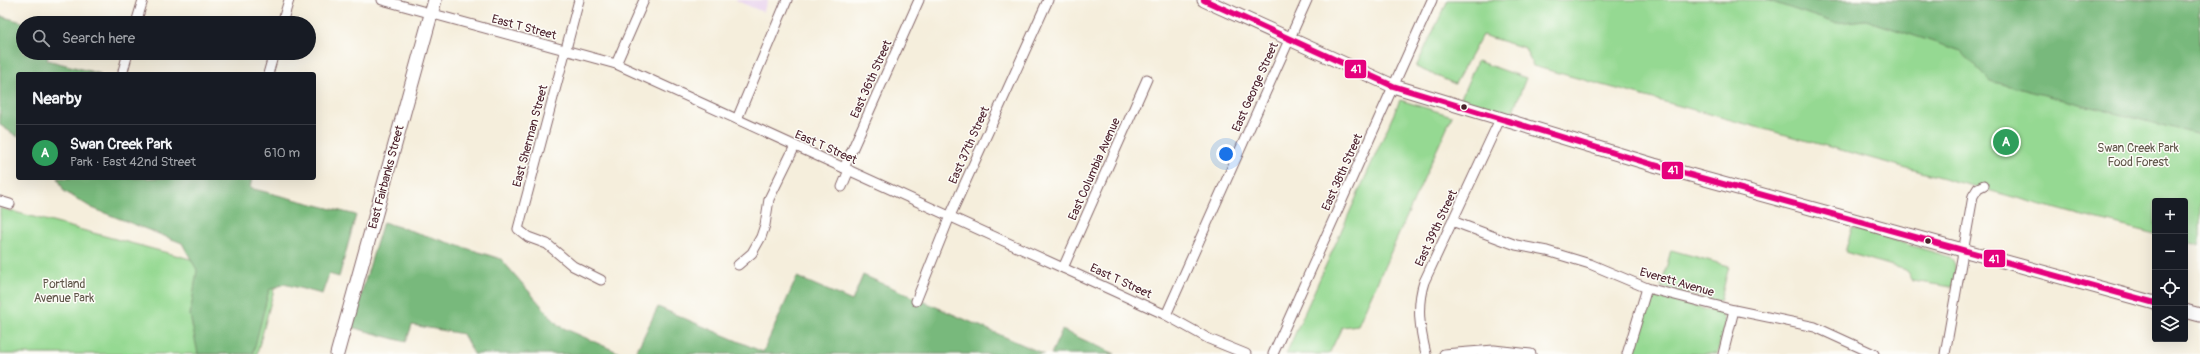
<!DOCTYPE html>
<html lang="en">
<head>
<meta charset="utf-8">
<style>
	body { margin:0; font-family:Pangolin,sans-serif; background:#20242c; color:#f1f3f6 }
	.controls { position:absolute; right:12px; bottom:12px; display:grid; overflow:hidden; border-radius:4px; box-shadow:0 4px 16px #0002 }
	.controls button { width:36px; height:36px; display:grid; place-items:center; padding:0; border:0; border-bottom:1px solid #363941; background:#171b24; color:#f1f3f6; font:20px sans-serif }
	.you { position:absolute; left:1226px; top:154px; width:14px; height:14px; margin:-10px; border:3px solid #fff; border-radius:50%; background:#1a73e8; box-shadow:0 0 0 6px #1a73e833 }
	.badge { display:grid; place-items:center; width:26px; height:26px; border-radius:50%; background:#0f766e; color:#fff; font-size:13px; font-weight:700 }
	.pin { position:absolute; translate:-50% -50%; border:2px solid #fff; box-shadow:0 1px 4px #0006 }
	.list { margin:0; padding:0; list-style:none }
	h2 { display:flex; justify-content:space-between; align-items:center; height:52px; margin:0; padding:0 16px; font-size:17px }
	h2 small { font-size:13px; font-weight:400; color:#9ea1a6 }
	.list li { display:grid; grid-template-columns:26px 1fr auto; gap:12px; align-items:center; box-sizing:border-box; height:56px; padding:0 16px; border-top:1px solid #363941 }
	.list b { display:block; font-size:15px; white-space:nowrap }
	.list p { margin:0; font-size:13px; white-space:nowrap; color:#9ea1a6 }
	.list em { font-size:13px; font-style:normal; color:#9ea1a6 }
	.icon { flex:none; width:22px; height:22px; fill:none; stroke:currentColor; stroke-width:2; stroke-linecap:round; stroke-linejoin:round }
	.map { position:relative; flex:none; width:2200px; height:354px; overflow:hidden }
	.search { position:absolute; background:#171b24; box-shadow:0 4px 16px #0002; left:16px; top:16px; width:300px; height:44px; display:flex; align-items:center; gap:10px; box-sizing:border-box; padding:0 14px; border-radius:22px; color:#9ea1a6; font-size:15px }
	.panel { position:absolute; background:#171b24; box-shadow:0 4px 16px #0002; left:16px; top:72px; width:300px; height:108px; border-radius:4px }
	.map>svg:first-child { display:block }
	.built { fill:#e8d2ee }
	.green { fill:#95d992; stroke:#707c5e }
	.forest { fill:#78b97c; stroke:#616c54 }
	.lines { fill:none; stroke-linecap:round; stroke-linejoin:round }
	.street-casing { stroke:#866769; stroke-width:11 }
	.secondary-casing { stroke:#866769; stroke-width:15 }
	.street { stroke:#fff; stroke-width:9 }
	.secondary { stroke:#fff; stroke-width:13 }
	.bus-1-casing { stroke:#fdfcf7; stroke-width:9 }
	.bus-1 { stroke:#e5007d; stroke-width:6 }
	.bus-dot { fill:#4a1f2b; stroke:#fdfcf7; stroke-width:1.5 }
	.labels { text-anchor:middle; stroke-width:3; stroke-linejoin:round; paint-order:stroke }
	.street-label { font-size:12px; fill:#4a1f2b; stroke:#fdfcf7 }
	.park-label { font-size:12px; fill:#60574a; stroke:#fdfcf7 }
	.line-badge { stroke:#fdfcf7; stroke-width:1.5 }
	.badge-label { font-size:11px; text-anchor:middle; font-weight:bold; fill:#fff }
</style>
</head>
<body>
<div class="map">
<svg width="2200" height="354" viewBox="0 0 2200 354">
	<rect width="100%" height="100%" fill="#fdfcf7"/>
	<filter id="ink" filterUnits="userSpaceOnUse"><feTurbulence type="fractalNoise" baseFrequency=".025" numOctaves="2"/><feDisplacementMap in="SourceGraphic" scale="8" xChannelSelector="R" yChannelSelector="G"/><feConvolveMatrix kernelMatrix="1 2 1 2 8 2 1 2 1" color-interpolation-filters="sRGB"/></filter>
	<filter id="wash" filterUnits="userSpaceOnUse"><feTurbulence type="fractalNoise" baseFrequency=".012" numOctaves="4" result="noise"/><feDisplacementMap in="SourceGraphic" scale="16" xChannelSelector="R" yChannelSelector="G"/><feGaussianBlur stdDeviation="0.9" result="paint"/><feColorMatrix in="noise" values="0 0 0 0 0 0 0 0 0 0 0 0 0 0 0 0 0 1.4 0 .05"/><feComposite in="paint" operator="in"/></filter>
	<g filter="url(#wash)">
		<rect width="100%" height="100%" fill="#f5eedc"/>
		<!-- built -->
		<path class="built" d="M735,0H768L763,12Z"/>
		<!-- green -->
		<g class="green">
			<path d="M1448,0H2200V245L2185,242V201H2155V234L2079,215L1533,66L1525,48L1482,35L1455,84L1416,67Z"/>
			<path d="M1477,61L1526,78L1511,116L1460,100Z"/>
			<path d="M1400,100L1452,116L1358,325L1342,327L1329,354H1286Z"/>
			<path d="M0,208L276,282L257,354H0Z"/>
			<path d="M1852,228L1950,257C1959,265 1954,277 1952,287L1912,281L1906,270L1845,252Z"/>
			<path d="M1671,250L1729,266L1720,302L1661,287Z"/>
			<path d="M1653,296L1720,313L1724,316L1725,325L1717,354H1630L1648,298Z"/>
		</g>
		<!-- forest -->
		<g class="forest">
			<path d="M1766,0H2200V135L1990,81L1961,51L1866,20L1835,23Z"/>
			<path d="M0,16L26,23H23V53H49L47,60L101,74H18V137L0,125Z"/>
			<path d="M58,178H252L250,188L356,215L339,277L329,274L322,294L284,284L269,290L253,354H198L190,315L197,270L182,243L92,208L64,191Z"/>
			<path d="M383,222L501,259L559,326L622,354H474L463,334L412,325L406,342L351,327Z"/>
			<path d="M863,275L1044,354H635L658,307L763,352L797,277L852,301Z"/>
			<path d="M1062,330L1115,354H1051Z"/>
		</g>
	</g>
	<g filter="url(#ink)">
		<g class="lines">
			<defs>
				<g id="street">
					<path d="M382,0L616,64L1063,268L1166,315L1209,339L1246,354"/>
					<path d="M579,0L518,229L528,237L547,244L573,266L601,280"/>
					<path d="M136,23L143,0"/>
					<path d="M282,23L289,0"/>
					<path d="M616,64L644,0"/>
					<path d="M123,71L128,53"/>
					<path d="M268,74L274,53"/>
					<path d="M737,119L787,0"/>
					<path d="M844,168L919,0"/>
					<path d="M842,187L849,170"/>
					<path d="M0,201L10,204"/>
					<path d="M1452,221L1516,245L1547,251L1590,264L1647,288L1734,310L1815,327L1874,354"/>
					<path d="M738,265L752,253L761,237L765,225L769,199L795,146"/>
					<path d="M1063,268L1147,79"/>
					<path d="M916,301L950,216L1048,0"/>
					<path d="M1166,315L1307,0"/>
					<path d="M1273,354L1432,0"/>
					<path d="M1426,354C1420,329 1416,307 1424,282L1501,117"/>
					<path d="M1444,354L1494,350L1531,354"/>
					<path d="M1627,354L1647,288"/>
					<path d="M1723,354L1734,310"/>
					<path d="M1945,354L1973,196L1978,188L1984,185"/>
				</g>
				<g id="secondary">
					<path d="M1204,0L1393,86L1654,165L2155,303"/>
					<path d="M2185,311L2200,315"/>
					<path d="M337,354L435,0"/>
				</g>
			</defs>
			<!-- street casing -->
			<use href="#street" class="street-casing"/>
			<!-- secondary casing -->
			<use href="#secondary" class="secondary-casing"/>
			<!-- street -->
			<use href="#street" class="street"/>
			<!-- secondary -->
			<use href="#secondary" class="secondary"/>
			<defs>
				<path id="bus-1" d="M1204,0L1393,86L1654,165L2155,303"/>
			</defs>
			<!-- bus-1 casing -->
			<use href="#bus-1" class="bus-1-casing"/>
			<!-- bus-1 -->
			<use href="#bus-1" class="bus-1"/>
		</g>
	</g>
	<!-- markers -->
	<g class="bus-dot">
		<circle cx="1464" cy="107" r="3.5"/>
		<circle cx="1928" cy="241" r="3.5"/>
	</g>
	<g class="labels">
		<!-- street labels -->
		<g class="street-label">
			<text transform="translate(524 27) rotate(15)" y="4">East T Street</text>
			<text transform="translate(871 79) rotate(-66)" y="4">East 36th Street</text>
			<text transform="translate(1255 87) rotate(-66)" y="4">East George Street</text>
			<text transform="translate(530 136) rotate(-75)" y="4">East Sherman Street</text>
			<text transform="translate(969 145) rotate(-66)" y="4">East 37th Street</text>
			<text transform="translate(826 147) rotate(24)" y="4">East T Street</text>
			<text transform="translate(1094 169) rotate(-66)" y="4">East Columbia Avenue</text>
			<text transform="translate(1342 172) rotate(-66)" y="4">East 38th Street</text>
			<text transform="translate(386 177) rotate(-75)" y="4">East Fairbanks Street</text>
			<text transform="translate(1436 228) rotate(-65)" y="4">East 39th Street</text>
			<text transform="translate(1121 281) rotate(25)" y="4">East T Street</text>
			<text transform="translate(1677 282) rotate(16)" y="4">Everett Avenue</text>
		</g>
		<!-- park labels -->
		<g class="park-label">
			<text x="2138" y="152">Swan Creek Park<tspan x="2138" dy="14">Food Forest</tspan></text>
			<text x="64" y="288">Portland<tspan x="64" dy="14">Avenue Park</tspan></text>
		</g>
	</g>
	<g class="line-badge">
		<rect x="1344" y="59" width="23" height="20" rx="4" fill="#e5007d"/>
		<rect x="1661" y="161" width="23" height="19" rx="4" fill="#e5007d"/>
		<rect x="1983" y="249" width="23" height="19" rx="4" fill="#e5007d"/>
	</g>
	<g class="badge-label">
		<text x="1356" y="73">41</text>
		<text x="1673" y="174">41</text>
		<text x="1994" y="263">41</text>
	</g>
</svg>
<div class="controls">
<button>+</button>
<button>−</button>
<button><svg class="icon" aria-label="locate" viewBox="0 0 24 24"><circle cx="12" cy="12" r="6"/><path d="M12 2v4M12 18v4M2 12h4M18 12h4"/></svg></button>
<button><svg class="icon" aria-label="layers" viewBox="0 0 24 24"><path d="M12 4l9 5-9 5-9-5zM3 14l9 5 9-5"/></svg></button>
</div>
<div class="you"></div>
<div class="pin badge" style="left:2006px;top:142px;background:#2e9e5b">A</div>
<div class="search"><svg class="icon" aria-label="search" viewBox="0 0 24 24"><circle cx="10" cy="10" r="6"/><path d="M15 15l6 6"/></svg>Search here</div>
<section class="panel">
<h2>Nearby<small></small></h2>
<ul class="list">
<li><span class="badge" style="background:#2e9e5b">A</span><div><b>Swan Creek Park</b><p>Park · East 42nd Street</p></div><em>610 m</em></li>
</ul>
</section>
</div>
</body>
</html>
